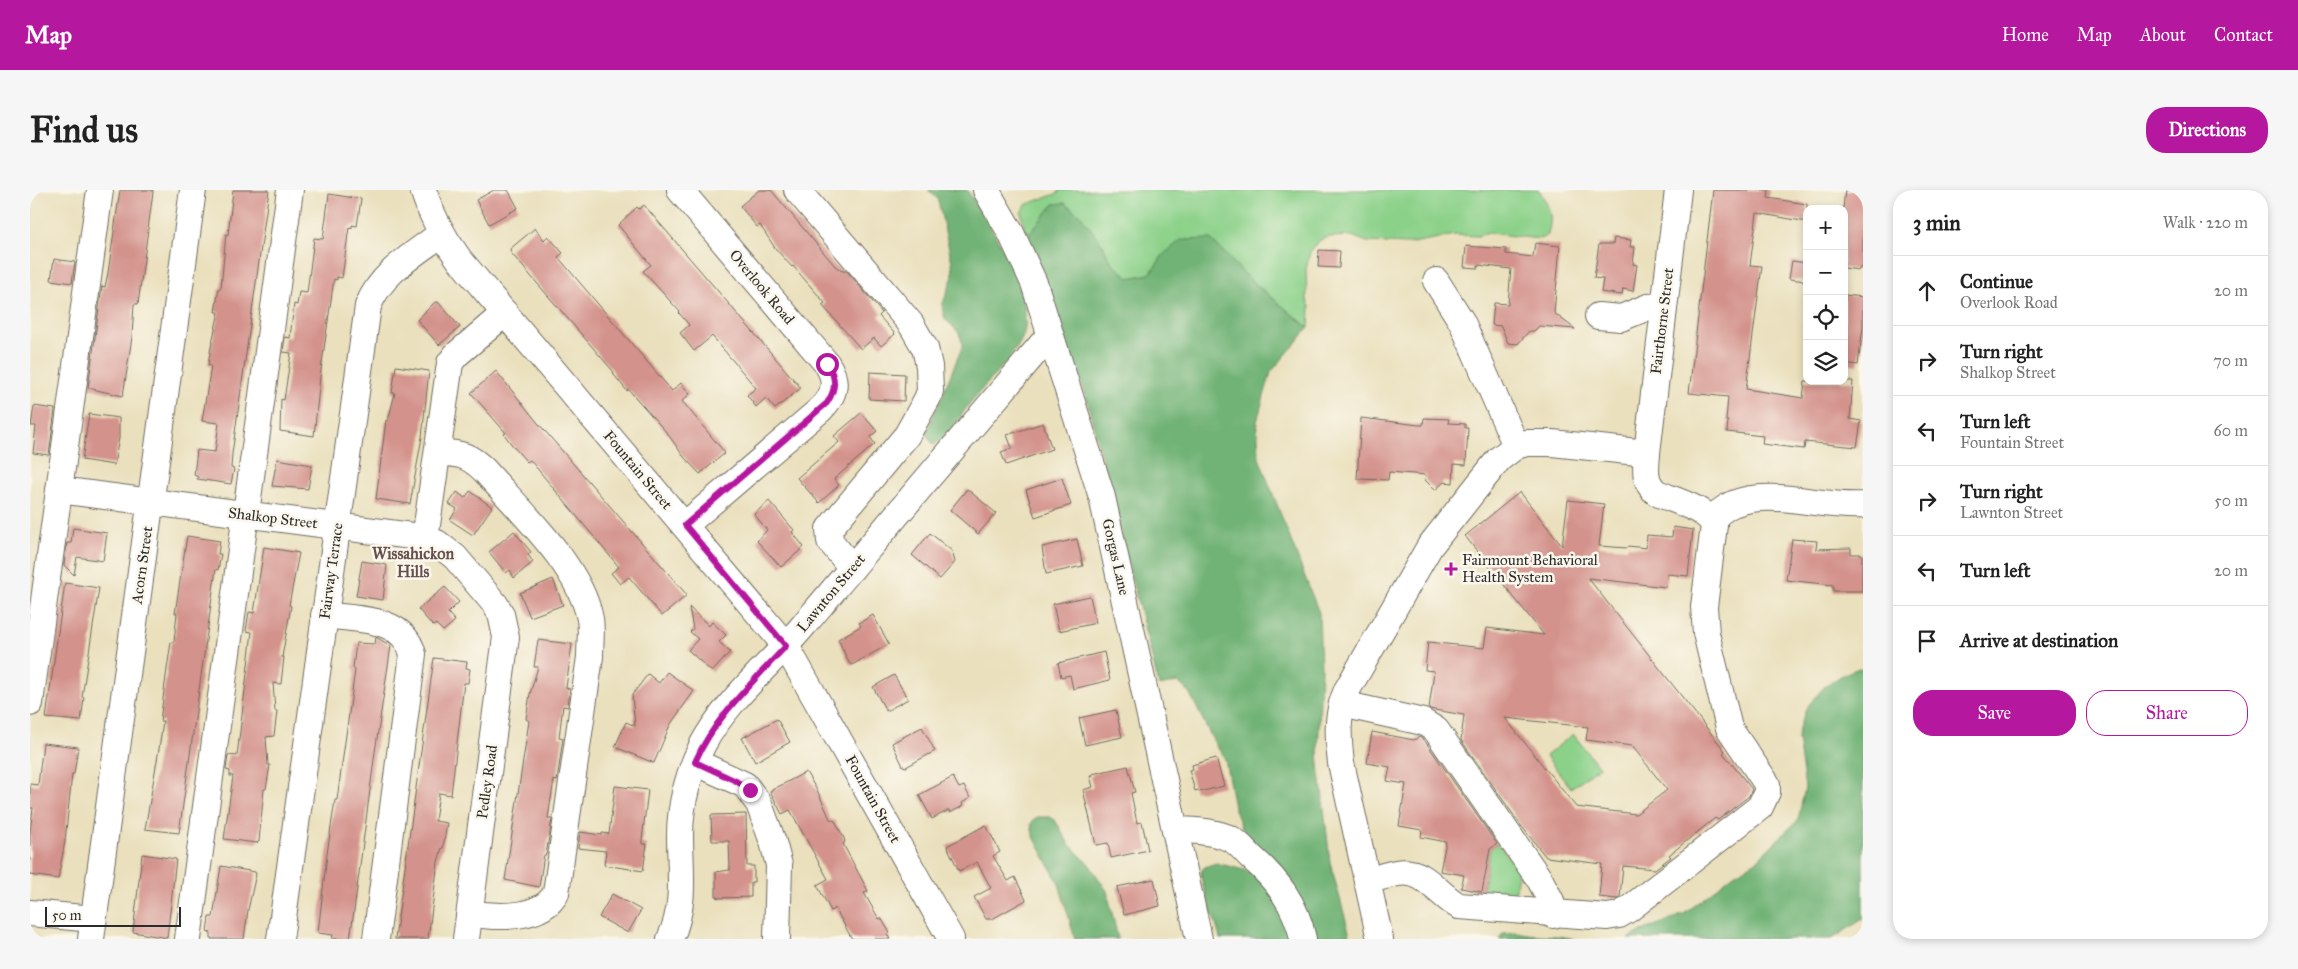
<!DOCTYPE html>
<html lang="en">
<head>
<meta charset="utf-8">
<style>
	body { margin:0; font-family:"IM FELL Great Primer",serif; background:#f6f6f6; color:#222 }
	.controls { position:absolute; right:15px; top:15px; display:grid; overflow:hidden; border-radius:10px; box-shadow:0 2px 8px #0003 }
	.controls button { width:45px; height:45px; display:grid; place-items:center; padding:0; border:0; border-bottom:1px solid #e0e0e0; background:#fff; color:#222; font:25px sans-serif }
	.scale { position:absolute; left:15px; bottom:12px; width:136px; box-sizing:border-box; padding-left:5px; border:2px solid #2b2b2b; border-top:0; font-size:14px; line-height:18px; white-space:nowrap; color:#2b2b2b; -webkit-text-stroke:4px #fbf7ec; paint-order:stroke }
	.stop { position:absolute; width:15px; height:15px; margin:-11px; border:4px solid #b5179e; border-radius:50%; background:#fff }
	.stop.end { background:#b5179e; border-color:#fff; box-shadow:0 1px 5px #0008 }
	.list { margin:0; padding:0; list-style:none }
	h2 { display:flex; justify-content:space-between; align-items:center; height:65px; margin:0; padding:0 20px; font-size:21px }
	h2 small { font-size:16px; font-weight:400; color:#767676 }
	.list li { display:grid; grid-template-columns:32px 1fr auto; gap:15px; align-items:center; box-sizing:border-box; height:70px; padding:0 20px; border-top:1px solid #e0e0e0 }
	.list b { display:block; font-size:19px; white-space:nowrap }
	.list p { margin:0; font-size:16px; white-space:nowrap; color:#767676 }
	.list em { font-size:16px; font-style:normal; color:#767676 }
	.actions { display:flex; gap:10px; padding:15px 20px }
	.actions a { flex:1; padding:11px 0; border:1px solid #b5179e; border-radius:20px; text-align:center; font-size:18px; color:#b5179e }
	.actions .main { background:#b5179e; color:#fff }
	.icon { flex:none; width:28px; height:28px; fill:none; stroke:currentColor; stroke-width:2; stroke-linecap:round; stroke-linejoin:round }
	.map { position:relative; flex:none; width:1833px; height:749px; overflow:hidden; border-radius:20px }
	header { display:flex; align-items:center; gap:30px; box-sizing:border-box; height:70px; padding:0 25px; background:#b5179e; color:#fff }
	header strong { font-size:24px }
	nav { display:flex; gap:28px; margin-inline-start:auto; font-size:18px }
	.intro { display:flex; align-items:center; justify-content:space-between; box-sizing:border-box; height:120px; padding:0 30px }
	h1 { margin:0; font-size:35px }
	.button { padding:12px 22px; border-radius:20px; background:#b5179e; color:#fff; font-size:18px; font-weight:700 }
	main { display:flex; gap:30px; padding:0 30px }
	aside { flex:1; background:#fff; border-radius:20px; box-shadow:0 2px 8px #0003 }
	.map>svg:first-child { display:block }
	.green { fill:#8cd18a; stroke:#5c7e5a }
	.forest { fill:#71b376; stroke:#4e6f50 }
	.building { fill:#d3928b; fill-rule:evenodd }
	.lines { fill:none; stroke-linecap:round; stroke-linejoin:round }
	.minor-casing { stroke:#6e6a5e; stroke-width:28 }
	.minor { stroke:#fff; stroke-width:26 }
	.route { stroke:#b5179e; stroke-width:6 }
	.poi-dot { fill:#b5179e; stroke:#fbf7ec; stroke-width:2 }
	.labels { text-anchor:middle; stroke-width:5; stroke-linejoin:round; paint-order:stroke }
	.street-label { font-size:15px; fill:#2b2b2b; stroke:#fbf7ec }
	.poi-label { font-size:15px; fill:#2b2b2b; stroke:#fbf7ec; text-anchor:start }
	.neighbourhood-label { font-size:16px; font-weight:bold; fill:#664f4d; stroke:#fbf7ec }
</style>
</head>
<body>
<header>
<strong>Map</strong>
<nav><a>Home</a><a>Map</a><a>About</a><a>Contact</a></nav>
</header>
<div class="intro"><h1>Find us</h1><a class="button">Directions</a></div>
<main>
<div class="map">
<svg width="1833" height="749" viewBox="0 0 1833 749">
	<rect width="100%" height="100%" fill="#fbf7ec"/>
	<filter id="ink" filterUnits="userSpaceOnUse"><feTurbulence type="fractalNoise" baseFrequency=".02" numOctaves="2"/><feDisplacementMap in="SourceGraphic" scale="10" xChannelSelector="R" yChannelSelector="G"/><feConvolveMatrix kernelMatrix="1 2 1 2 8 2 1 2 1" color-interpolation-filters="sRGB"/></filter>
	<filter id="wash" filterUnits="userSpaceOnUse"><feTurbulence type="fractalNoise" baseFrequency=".0096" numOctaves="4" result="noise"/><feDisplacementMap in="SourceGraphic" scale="20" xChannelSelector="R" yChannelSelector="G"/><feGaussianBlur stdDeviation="1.12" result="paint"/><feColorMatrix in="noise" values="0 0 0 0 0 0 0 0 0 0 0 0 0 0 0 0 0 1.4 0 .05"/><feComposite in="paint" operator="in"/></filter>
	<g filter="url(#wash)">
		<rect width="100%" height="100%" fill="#eae0bd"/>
		<!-- green -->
		<g class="green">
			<path d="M1028,0H1509C1520,19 1523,23 1518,45L1510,49L1459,43L1448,46L1425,45L1377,54L1337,52L1322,46L1298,47L1290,50L1280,62L1276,79L1277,110L1280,117L1279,138L1219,89L1181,49L1134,64L1120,84L1099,88L1081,72L1073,55L1024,14L996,47L991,22L997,14L1029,3Z"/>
			<path d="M1543,544L1569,577L1541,598L1516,566Z"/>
			<path d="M1468,653L1488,681L1485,707L1452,702L1460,659Z"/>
		</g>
		<!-- forest -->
		<g class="forest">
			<path d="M898,0H937C959,34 1007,104 993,146C988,162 958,192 946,206C932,221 921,245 904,255L896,244L933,155L929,143L915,129L912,116L923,86L922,72L909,15L907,8Z"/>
			<path d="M1035,13L1051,26L1073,55L1081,72L1099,88L1120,84L1134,64L1151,50L1181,49L1219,89L1279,138L1241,182L1227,231L1229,268L1289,423L1291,479L1288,565L1300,672L1321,749H1281L1213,641L1204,617L1195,569L1184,552L1160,504L1148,492L1129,496L1055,202L996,47L1024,14Z"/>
			<path d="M1829,478L1833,479V729L1802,749H1598L1612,741L1654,724L1704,684L1725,672L1768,630L1775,598L1768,549L1769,538L1777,517L1795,496L1814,484Z"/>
			<path d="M1008,627H1020L1025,630L1039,654L1059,674L1077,701L1088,749H1045L1029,694L1003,645L1001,634L1004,629Z"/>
			<path d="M1186,673L1226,683L1239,692L1266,749H1190C1188,735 1167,690 1172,680C1174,676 1181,675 1186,673Z"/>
			<path d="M1487,742C1506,747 1527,744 1544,749H1469L1473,743Z"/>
		</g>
		<g id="blocks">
			<!-- building -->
			<g class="building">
				<path d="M90,0H123V2L108,114H104L102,147L93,206L58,198L72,96L75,97L78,83Z"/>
				<path d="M203,0H239L202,264L201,278L204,279L201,294L167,289L168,287L164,285L167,260L185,262L189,233L172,231L181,176L178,175L181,157L189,122H185L189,98H191L196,44L198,45Z"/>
				<path d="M464,0H478L488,18L459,34L446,10Z"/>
				<path d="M729,0H741L805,76L812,81H817L852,123L849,126L865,144L851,156L844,148L831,159L792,115L795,113L763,76L762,77L745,58L730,35L727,37L710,16Z"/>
				<path d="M1683,0H1739L1738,8L1777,14V32L1727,23L1720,75L1732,76L1716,199L1773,208L1775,191H1823L1820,229L1831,231L1827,257L1775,252L1774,259L1732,254L1733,246L1697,242L1698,231H1696L1698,207L1659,203Z"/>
				<path d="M1815,0H1833V78H1829V80L1814,78L1813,19Z"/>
				<path d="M299,4L331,9L327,36L322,35V38L319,37L312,88L307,87V90L304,89L290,187L284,246L250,241L251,209L254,210L261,163L253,162L255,147L260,148L264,114L267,115L269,102L277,103L284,48L293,49Z"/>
				<path d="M614,15L771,198L745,219L736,208L726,217L717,205L726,198L682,146L664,161L650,143L659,135L649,123L650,122L613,81L621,75L588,35L607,17L609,19Z"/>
				<path d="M505,38L514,50L518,46L533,63L528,67L642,201L651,193L660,204L652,211L695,263L670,284L654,267L637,243L598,199L597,201L584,185L583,181L481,63L480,59Z"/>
				<path d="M1584,48L1601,50L1600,57H1605L1603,74L1607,75L1603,101L1593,99L1592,105L1571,102L1573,89L1564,88L1569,54H1583Z"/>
				<path d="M1505,53L1530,56L1524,123L1545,139L1509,136L1504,141H1499L1488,154L1478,153L1471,136L1462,135L1464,113L1478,114L1481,79L1448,75V78L1434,77L1436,56L1476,59V64L1503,67Z"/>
				<path d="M1289,60L1310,61L1309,78L1288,77Z"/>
				<path d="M24,69L45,72L42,93L21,90Z"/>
				<path d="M1762,71L1777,73V91L1759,89Z"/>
				<path d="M1815,105L1833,107V137L1828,175L1814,173Z"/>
				<path d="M405,112H408L430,137L409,155L387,130Z"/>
				<path d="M366,176L399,181L392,247L380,314L346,309L356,230L358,231L365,203H362Z"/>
				<path d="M466,181L508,233L657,405L632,426L599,387L590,394L581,383L589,377L500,270L497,272L482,255L474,244L476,243L441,203Z"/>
				<path d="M840,182L875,184L874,211L839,209Z"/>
				<path d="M4,216L25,219L19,265L3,263L6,236H1Z"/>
				<path d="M831,223L847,241L840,247L845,254L804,289L809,295L789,313L767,288L809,252L804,246Z"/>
				<path d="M59,224L89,228V248L84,275L52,270Z"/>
				<path d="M1331,228L1389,235H1393L1394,228L1419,229L1418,233L1435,234V238H1438L1436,275L1424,274L1423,293L1414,292L1405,300L1395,290L1396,285L1359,282L1358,290L1327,289Z"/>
				<path d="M1013,233L1022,259L976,275L971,262L982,258L977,245Z"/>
				<path d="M247,269L282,275L278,299L242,296Z"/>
				<path d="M1032,288L1041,315L1005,327L996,300Z"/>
				<path d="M937,299L966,323L948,344L920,320Z"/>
				<path d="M440,301L462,317L443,345L420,330L427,319L419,314L427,302L435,308Z"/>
				<path d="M1490,302L1532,356L1538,310L1574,314L1569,356L1597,358L1598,356L1616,358L1617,345L1642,347L1643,337L1663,340L1658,386L1637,384L1636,397L1558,388L1695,561L1693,563L1722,599L1719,606L1688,630L1685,628L1639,665L1641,667L1625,679L1593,676L1590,707L1587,709L1569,707L1572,674L1516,667L1492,637L1431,550L1434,525L1399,519L1404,481L1395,480L1398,452L1454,458L1457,438L1514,445L1435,346ZM1475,528L1558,537L1556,550L1602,556L1637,600L1606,624L1546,617Z"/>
				<path d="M739,311L764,340L762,342L774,357L751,377L727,351L737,340L724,324Z"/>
				<path d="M43,338L77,343L73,371L47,367L44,385L34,375L37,353H41Z"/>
				<path d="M484,341L501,362L498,365L503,372L484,388L480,380L476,383L459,362Z"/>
				<path d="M900,343L922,361L925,372L910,389L882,365Z"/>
				<path d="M157,346L190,351L188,364H191L188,380L186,379L149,643L115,639L129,559L133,531H130L137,479L141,452H144L147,423H145Z"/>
				<path d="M1047,349L1053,376L1016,384L1012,357Z"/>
				<path d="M1762,349L1787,351L1786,359L1821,358V364H1832V401H1803V395L1756,390Z"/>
				<path d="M234,357L269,363L259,415L261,416L252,467H254L251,494L243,493L245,521H247L244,546L236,547L238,575H240L236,599H234L229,651L227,653L194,649L203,586H200V581L196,580L198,565L207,566L222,442L216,441L219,422L224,423Z"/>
				<path d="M332,371L357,375L353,410L326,406Z"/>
				<path d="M523,389L533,415L500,427L490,403Z"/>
				<path d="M35,393L69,398L52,507L54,508L51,531L16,528Z"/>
				<path d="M415,397L429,412L418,423L425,431L413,441L406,434L403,436L388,419Z"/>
				<path d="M1060,406L1066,433L1029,441L1023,414Z"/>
				<path d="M659,417L679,436L682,432L696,445L689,452L700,462L682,482L658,460L668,449L660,442L663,439Z"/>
				<path d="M843,425L859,454L822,475L819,473L808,449L831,436L829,433Z"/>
				<path d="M346,447L361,456L345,562L324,721L320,749H302L303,745L288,743L297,664L305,610H307L325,480L323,478L326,453L345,454Z"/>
				<path d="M508,450L542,454L536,498L540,499L538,517L533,516L529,547L533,548L527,591L524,590L518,628L522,629L516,665H514L509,697L475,690L499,531L496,529L500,504L508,477H504Z"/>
				<path d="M1074,462L1080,490L1043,499L1040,485L1031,487L1028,473Z"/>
				<path d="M404,468L437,472L436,478L440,479L438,493H434L421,605L409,603L405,631L417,633L413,658H412L408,672L398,749H365Z"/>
				<path d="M637,482L664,501L640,535L624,573L585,557L596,532L605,536L602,505L618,484L629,493Z"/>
				<path d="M864,485L878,509L856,521L843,497Z"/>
				<path d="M1086,520L1092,547L1055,555L1049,528Z"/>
				<path d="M747,529L760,552L725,572L712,548Z"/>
				<path d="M892,537L905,561L876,577L873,576L862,553Z"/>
				<path d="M1342,542L1384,550L1389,547L1395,551L1467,654L1460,659L1452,702L1431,698L1434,685L1410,681L1416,652L1391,647L1392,640L1369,636L1376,594L1357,591L1360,577L1337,573Z"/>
				<path d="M13,553L48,557L44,584H42L35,651L28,689L0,685V642L3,618H0V594L8,595Z"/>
				<path d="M1186,568L1194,596L1169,602L1168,600L1165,601L1159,580L1163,579L1162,575Z"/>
				<path d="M1098,576L1105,602L1101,603L1107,633L1112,632L1118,660L1081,668L1078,653L1066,655L1053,600L1063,597L1060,586H1063L1062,584Z"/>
				<path d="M776,582L788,602L800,629L805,631L814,648L815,652L813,654L838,701L834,703L849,729L851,728L860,743L857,744L860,749H822L805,718L801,721L787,695L798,689L760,620L752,624L740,601Z"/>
				<path d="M923,587L929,598L934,596L940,608L932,613L933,616L920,623L919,620L902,629L889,605Z"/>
				<path d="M585,596L618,600L612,650V654H617L613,681L574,675L576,661L548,658L550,642L572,645V643L579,644Z"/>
				<path d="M716,624L717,676H724V692H721V707L689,708L686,707V682L700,680L699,651H682L681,625Z"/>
				<path d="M956,635L970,662L963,666L978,691L985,687L996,710L962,729H956L944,707L961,698L947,672L929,681L917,656Z"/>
				<path d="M112,664L146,669L137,748L103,742Z"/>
				<path d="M191,676L225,682L226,684L218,720L214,749H181V743L177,742L179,727H183Z"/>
				<path d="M1124,689L1130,716L1094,725L1087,697Z"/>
				<path d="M582,704L611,720L598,743L569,727Z"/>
			</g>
		</g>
	</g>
	<g filter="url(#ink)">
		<use href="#blocks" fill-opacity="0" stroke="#6e6a5e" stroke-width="1"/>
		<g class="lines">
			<defs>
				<g id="minor">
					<path d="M393,0C401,26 413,47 429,69L756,456L921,749"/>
					<path d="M650,0L797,174C808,191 805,205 791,219L655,335"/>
					<path d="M767,0L881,134L895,158L899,176L900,201L897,209L877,245L799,339L800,351L822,378"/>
					<path d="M956,0L981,43L1004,93L1072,307L1169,749"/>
					<path d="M1406,91L1432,132L1486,256"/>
					<path d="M1568,126L1591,128L1618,117L1634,116"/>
					<path d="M408,262C430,264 438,264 455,281C490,321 550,376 560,429C562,441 560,455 560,467L526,703C512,730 465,728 440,723"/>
					<path d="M29,300L382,346L407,353L425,367L465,414L471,424L476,447L436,749"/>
					<path d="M1681,329C1688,324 1695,317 1703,314C1741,298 1791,318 1833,315"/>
					<path d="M395,349L420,173L426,165L475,123"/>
					<path d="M294,425C327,430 373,426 383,464L346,749"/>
					<path d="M0,513L70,0"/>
					<path d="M1312,514L1393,532L1406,540L1510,690L1521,711L1523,725"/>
					<path d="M665,572L715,595L729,614L743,652L749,675L747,749"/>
					<path d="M1145,640C1163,640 1184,641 1201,649C1209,653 1215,661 1221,667C1247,690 1266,714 1273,749"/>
					<path d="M1337,691C1350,688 1367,680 1380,683C1398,685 1412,708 1429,716L1577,727L1589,725L1599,719L1730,617L1737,602V594L1699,538L1676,443L1674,417L1684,335C1677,319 1643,310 1627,303C1613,292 1616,278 1617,263L1648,0"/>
					<path d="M0,723L63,729"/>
					<path d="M61,749L163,0"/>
					<path d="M158,749L260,0"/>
					<path d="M250,749L338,116C351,83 383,65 411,44"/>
					<path d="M640,749C656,715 650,681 650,645C650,614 659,581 673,554C696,511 741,474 773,436C855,339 937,241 1020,145"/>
					<path d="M1350,749L1311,573C1308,548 1306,524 1317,500L1400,356L1469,269L1486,256L1496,253H1522L1617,263"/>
				</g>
			</defs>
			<!-- minor casing -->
			<use href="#minor" class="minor-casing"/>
			<!-- minor -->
			<use href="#minor" class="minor"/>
		</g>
	</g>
	<g class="lines" filter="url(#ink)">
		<!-- route -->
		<path class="route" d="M720,600L706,591L665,572C685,527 722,493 756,456L655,335L797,213C806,199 807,188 797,174"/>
	</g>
	<!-- markers -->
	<path class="poi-dot" d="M1418.5 371.5h5v5h5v5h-5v5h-5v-5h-5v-5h5z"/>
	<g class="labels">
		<!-- street labels -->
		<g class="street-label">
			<text transform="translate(732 97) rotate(50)" y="5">Overlook Road</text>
			<text transform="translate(1632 131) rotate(-83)" y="5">Fairthorne Street</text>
			<text transform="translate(608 280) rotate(50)" y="5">Fountain Street</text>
			<text transform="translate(243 328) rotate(7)" y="5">Shalkop Street</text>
			<text transform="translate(1086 367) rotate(77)" y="5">Gorgas Lane</text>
			<text transform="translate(112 375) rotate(-82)" y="5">Acorn Street</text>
			<text transform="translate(301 381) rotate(-82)" y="5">Fairway Terrace</text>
			<text transform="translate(801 403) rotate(-50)" y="5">Lawnton Street</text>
			<text transform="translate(457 592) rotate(-82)" y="5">Pedley Road</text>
			<text transform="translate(843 609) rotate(61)" y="5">Fountain Street</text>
		</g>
		<!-- poi labels -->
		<g class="poi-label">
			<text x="1432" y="375">Fairmount Behavioral<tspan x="1432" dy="17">Health System</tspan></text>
		</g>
		<!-- neighbourhood labels -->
		<g class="neighbourhood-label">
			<text x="383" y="369">Wissahickon<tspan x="383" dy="18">Hills</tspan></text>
		</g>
	</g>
</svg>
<div class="controls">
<button>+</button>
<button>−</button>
<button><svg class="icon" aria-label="locate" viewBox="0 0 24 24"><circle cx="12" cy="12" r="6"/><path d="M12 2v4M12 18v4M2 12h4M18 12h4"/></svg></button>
<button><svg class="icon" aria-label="layers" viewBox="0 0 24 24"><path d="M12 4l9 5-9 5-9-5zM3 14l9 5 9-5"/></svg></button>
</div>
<div class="scale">50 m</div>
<div class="stop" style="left:797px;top:174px"></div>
<div class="stop end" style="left:720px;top:600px"></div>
</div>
<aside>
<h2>3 min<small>Walk · 220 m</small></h2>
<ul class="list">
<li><svg class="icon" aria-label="ahead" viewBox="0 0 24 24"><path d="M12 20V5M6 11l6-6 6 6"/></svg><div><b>Continue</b><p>Overlook Road</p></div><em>20 m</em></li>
<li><svg class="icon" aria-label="right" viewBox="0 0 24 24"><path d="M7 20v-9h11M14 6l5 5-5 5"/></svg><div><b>Turn right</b><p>Shalkop Street</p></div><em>70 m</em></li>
<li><svg class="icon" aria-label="left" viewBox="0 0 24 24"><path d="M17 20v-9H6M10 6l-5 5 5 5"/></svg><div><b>Turn left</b><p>Fountain Street</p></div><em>60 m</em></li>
<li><svg class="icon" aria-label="right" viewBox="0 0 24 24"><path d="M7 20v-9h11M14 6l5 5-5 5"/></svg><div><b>Turn right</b><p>Lawnton Street</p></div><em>50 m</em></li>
<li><svg class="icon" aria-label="left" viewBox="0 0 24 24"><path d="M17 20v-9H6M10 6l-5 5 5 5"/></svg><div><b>Turn left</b></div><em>20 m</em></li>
<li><svg class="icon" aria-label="arrive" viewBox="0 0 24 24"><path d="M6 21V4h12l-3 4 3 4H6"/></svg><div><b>Arrive at destination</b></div></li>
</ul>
<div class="actions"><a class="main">Save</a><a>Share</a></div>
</aside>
</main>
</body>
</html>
